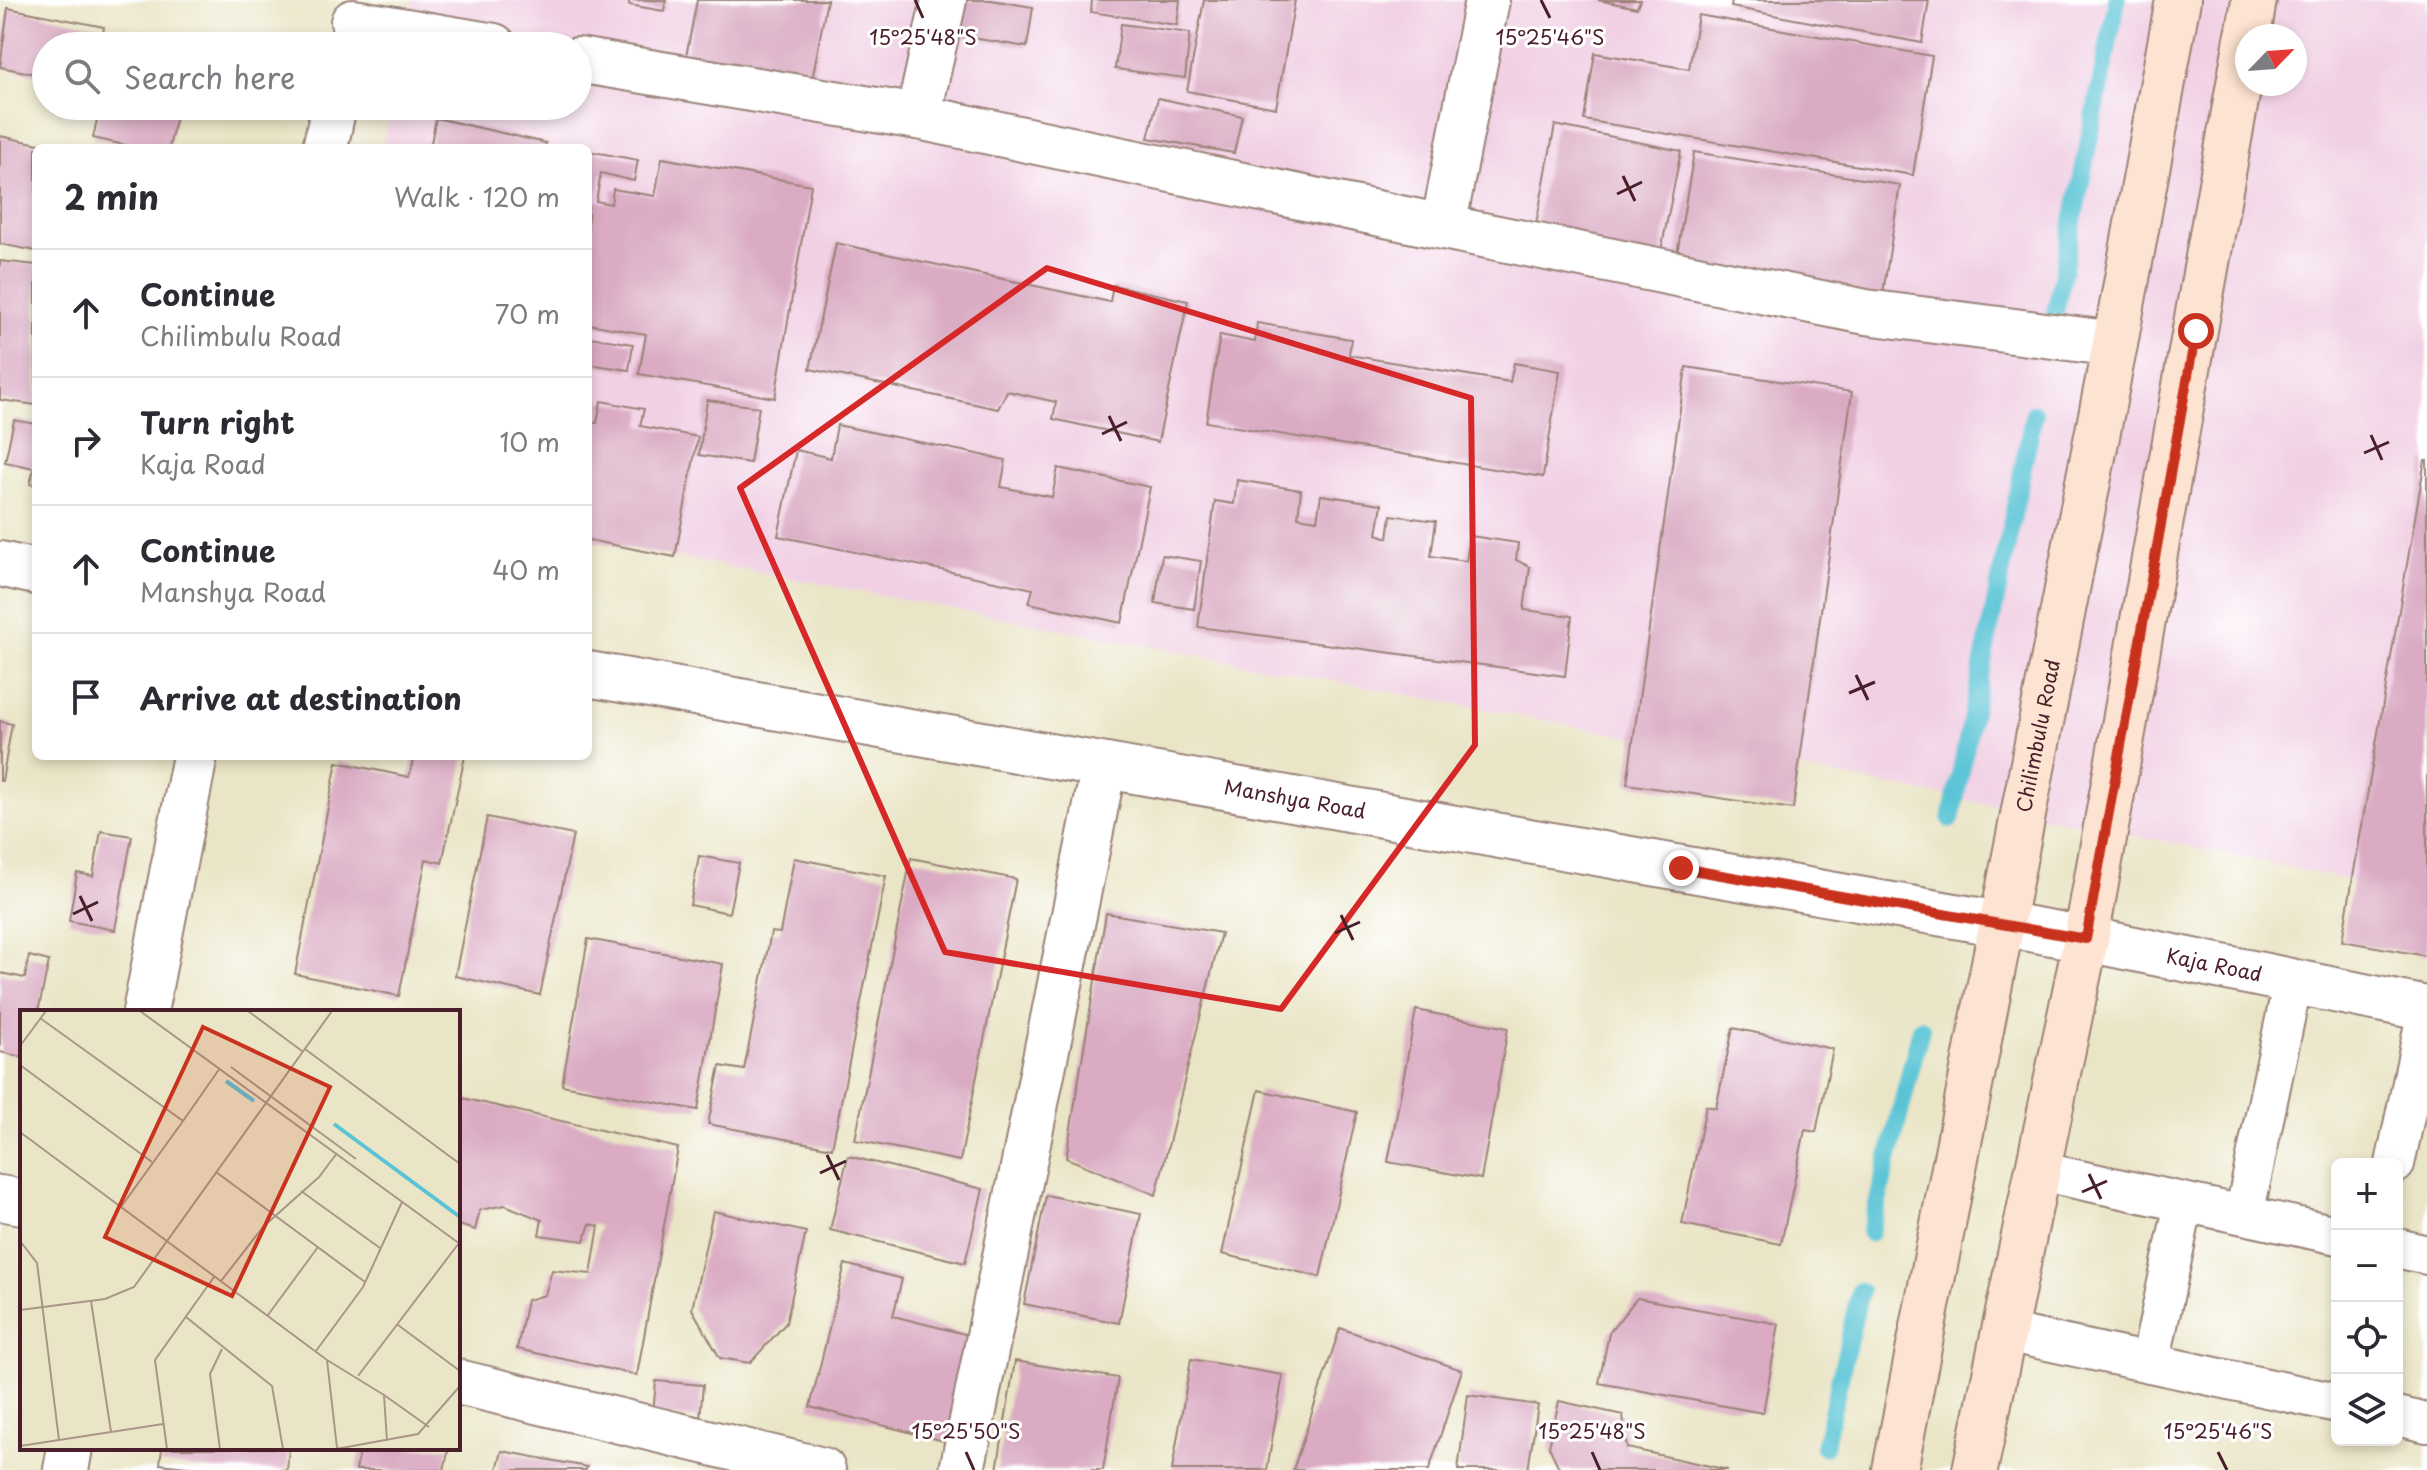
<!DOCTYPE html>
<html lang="en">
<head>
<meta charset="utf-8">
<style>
	body { margin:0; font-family:"Playpen Sans",sans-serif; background:#f2f2f3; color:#2b2b33 }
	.controls { position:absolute; right:24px; bottom:24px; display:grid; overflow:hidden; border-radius:12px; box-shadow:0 4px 12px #0003 }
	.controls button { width:72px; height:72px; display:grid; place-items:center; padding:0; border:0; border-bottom:2px solid #e1e1e2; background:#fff; color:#2b2b33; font:40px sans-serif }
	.compass { position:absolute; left:2235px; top:24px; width:72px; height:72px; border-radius:50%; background:#fff; box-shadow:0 4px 12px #0003; rotate:65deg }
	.stop { position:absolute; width:24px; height:24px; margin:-18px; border:6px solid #c8321e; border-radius:50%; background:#fff }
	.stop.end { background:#c8321e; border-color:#fff; box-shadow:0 2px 8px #0008 }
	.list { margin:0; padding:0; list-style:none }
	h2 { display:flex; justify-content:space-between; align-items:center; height:104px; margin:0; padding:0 32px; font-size:34px }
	h2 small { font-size:26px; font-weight:400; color:#7c7c81 }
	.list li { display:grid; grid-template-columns:52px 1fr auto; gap:24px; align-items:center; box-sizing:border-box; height:128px; padding:0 32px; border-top:2px solid #e1e1e2 }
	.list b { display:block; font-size:30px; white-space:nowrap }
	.list p { margin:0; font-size:26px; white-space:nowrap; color:#7c7c81 }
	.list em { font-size:26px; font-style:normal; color:#7c7c81 }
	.icon { flex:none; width:44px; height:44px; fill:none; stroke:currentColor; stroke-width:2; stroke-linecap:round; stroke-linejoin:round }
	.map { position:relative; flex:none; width:2427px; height:1470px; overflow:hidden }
	.search { position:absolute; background:#fff; box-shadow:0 4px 12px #0003; left:32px; top:32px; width:560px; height:88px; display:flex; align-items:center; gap:20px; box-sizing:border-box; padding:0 28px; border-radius:44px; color:#7c7c81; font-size:30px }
	.panel { position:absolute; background:#fff; box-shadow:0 4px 12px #0003; left:32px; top:144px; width:560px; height:616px; border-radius:12px }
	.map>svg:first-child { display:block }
	.built { fill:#f1d0e4; fill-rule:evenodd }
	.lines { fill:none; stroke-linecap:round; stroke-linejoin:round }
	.stream { stroke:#5ac4d6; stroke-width:18 }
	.building { fill:#daabc3 }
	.service-casing { stroke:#9a8278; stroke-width:42 }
	.minor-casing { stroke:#9a8278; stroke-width:48 }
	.tertiary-casing { stroke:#9a8278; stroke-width:48 }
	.secondary-casing { stroke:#9a8278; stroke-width:48 }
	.service { stroke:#fff; stroke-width:38 }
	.minor { stroke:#fff; stroke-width:44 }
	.tertiary { stroke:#fff; stroke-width:44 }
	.secondary { stroke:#fde3d1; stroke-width:44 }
	.route { stroke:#c8321e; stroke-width:10 }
	.marked { fill:none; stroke:#d62828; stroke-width:6; stroke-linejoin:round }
	.ticks { fill:none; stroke:#4a1f2b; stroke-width:3 }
	.labels { text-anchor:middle; stroke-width:6; stroke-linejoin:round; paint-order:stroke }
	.street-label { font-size:20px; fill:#4a1f2b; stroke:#fff }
	.inset-river { fill:none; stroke:#5ac4d6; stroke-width:4 }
	.inset-road { fill:none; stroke:#aa9688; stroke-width:2 }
	.view { fill:#c8321e; fill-opacity:0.15; stroke:#c8321e; stroke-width:4 }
	.inset-edge { fill:none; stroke:#4a1f2b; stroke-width:4 }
	.ticks-label { font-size:20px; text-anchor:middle; fill:#4a1f2b; stroke:#fff; stroke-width:6; stroke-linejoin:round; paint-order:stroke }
</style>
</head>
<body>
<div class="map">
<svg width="2427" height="1470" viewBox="0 0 2427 1470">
	<rect width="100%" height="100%" fill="#fff"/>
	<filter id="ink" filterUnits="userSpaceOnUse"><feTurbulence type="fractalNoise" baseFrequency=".0125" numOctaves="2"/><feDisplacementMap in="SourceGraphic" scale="16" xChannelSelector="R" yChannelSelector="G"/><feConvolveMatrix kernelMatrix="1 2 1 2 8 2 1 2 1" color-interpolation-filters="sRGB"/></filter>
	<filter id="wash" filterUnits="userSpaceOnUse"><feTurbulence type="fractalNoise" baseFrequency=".006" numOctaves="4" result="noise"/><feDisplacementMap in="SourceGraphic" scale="32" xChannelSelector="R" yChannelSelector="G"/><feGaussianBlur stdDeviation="1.8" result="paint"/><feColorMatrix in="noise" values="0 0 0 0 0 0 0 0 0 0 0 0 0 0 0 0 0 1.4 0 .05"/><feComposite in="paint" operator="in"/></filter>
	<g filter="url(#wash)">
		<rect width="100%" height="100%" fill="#eae5c6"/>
		<!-- built -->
		<path class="built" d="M413,0H2427V896L1940,795L588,540V148H382L391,106H578V46H403ZM2247,36H2295V84H2247Z"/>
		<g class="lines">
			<!-- stream -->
			<g class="stream">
				<path d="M2053,323L2117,0"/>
				<path d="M1951,819L2034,413"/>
				<path d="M1870,1233L1921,1028"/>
				<path d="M1824,1447L1860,1291"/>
			</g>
		</g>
		<g id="blocks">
			<!-- building -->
			<g class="building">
				<path d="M629,0H666L664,11L629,5Z"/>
				<path d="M697,0H827L810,91L684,67Z"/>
				<path d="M947,0H991L1033,7L1027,47L942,33Z"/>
				<path d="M1092,0H1180L1177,25L1091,12Z"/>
				<path d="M1204,0H1295L1276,108L1187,91Z"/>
				<path d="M1598,0H1640L1637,8Z"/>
				<path d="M1732,0H1929L1922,43L1731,7Z"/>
				<path d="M8,8L104,27L101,46H46V76L0,67Z"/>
				<path d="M1698,15L1932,56L1913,175L1584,120L1595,53L1689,69Z"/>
				<path d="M1121,24L1190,33L1185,78L1115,69Z"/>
				<path d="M1158,98L1242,116L1234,153L1148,138Z"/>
				<path d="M100,106H178L169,148H138L93,138Z"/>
				<path d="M436,118L546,143L545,148H430Z"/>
				<path d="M1555,125L1681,151L1659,261L1534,235Z"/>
				<path d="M0,136L53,147L36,148V251L0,244Z"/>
				<path d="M588,151L638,160L634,181L601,173L596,201L611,204L613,189L655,196L662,158L811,185L775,398L639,374L646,334L588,324Z"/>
				<path d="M1694,152L1900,185L1882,300L1675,266Z"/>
				<path d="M836,243L1110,302L1113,285L1188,301L1158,442L1053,419L1056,402L1007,391L998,409L810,369Z"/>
				<path d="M0,261L36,265V405L0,400Z"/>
				<path d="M1257,323L1351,339L1349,355L1510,382L1514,363L1560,371L1543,477L1206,422L1220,335L1255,342Z"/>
				<path d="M590,337L633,344L629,370L588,364Z"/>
				<path d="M1686,367L1852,392L1793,809L1627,784Z"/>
				<path d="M707,400L759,407L750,463L699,455Z"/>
				<path d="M601,401L644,409L640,426L698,437L675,557L588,540V422L597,423Z"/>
				<path d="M14,420L36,424V485L30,484L34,468L5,462Z"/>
				<path d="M837,425L1006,460L1001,487L1052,497L1058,468L1150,487L1122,623L1029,603L1033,589L778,536L796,450L831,458Z"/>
				<path d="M2425,460H2427V956L2342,941Z"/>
				<path d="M1237,480L1301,490L1298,517L1317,520L1321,495L1382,504L1377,534L1388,538L1391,515L1436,521L1431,556L1466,561L1470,536L1518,543L1516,560L1530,567L1524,610L1572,616L1565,676L1198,627L1215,501L1234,504Z"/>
				<path d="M1162,555L1201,561L1194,609L1155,603Z"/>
				<path d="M0,721L12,724L2,781H0Z"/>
				<path d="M414,756H465L442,863L426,859L399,996L295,974L337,762L409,777Z"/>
				<path d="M487,817L573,835L540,995L455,976Z"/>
				<path d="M101,831L132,836L115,930L69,921L77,873L93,876Z"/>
				<path d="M699,856L739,863L729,913L690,905Z"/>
				<path d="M794,858L886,876L832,1148L708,1124L720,1066L744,1070L771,932L780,933Z"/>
				<path d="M911,858L1016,879L960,1161L855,1140Z"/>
				<path d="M1106,913L1221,933L1156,1195L1066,1158Z"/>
				<path d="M588,939L723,964L698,1110L562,1085Z"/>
				<path d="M29,956L49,961L38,1012H22V1057L0,1052V973L25,978Z"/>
				<path d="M1416,1010L1508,1028L1481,1179L1388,1162Z"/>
				<path d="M1733,1028L1833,1049L1816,1132L1805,1130L1781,1244L1682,1224L1706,1106L1716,1108Z"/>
				<path d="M1259,1090L1357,1112L1320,1277L1222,1254Z"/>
				<path d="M458,1097L678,1148L637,1375L517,1349L527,1300L545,1295L552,1270L591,1274L599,1226L590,1224L584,1241L539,1235L542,1220L505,1205L480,1210L475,1230L458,1225Z"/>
				<path d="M848,1156L983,1189L965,1263L830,1230Z"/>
				<path d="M1046,1195L1141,1214L1119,1323L1024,1304Z"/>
				<path d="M713,1211L806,1232L786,1323L750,1363L720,1358L692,1309Z"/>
				<path d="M845,1264L902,1279L893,1316L977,1337L952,1443L810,1407Z"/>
				<path d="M1637,1298L1779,1324L1763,1413L1599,1383L1609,1333Z"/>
				<path d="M1340,1328L1462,1370L1429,1470H1293Z"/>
				<path d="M1191,1359L1283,1375L1267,1470H1172Z"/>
				<path d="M1015,1361L1118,1378L1103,1470H997Z"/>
				<path d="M656,1381L703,1385L700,1419L653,1414Z"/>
				<path d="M1468,1395L1538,1405L1528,1470H1458Z"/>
				<path d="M1559,1401L1623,1415L1627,1448L1728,1470H1560L1549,1447Z"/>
				<path d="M162,1448H289L287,1470H213L160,1464Z"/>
				<path d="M360,1448H449L444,1470H356Z"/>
				<path d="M502,1451L587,1467L586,1470H497Z"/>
			</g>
		</g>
	</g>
	<g filter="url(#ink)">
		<use href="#blocks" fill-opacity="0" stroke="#9a8278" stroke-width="2"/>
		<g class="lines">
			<defs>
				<g id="service">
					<path d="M2395,1164L2427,1011"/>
					<path d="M2038,1171L2337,1235"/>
					<path d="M2244,1215L2293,981"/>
					<path d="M2397,1248L2427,1255"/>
					<path d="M2005,1332L2337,1403"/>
					<path d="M2150,1363L2184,1203"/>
					<path d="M2397,1416L2427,1423"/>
				</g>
				<g id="minor">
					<path d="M353,22L494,46"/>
					<path d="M578,60L918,117L1443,227L1487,0"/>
					<path d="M918,117L944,0"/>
					<path d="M325,148L334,106"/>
					<path d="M1443,227L1866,312L2115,344"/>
					<path id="s1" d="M1681,868L2086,939L2427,1009"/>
					<path d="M145,1012L195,756"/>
					<path d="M0,1198L22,1202"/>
					<path d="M458,1382L823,1470"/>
					<path d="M66,1470L70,1448"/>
					<path d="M962,1470L1104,766"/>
				</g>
				<g id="tertiary">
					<path d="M0,564L36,572"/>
					<path id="s2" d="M588,674L1681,868"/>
				</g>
				<g id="secondary">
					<path d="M2248,36L2254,0"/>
					<path id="s3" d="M1895,1470L2115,344L2178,0"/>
					<path d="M1975,1470L2086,939L2247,39"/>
				</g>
			</defs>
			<!-- service casing -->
			<use href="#service" class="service-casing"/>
			<!-- minor casing -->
			<use href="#minor" class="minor-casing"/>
			<!-- tertiary casing -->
			<use href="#tertiary" class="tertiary-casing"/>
			<!-- secondary casing -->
			<use href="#secondary" class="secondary-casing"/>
			<!-- service -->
			<use href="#service" class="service"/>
			<!-- minor -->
			<use href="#minor" class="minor"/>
			<!-- tertiary -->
			<use href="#tertiary" class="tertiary"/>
			<!-- secondary -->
			<use href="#secondary" class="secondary"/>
		</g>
	</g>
	<g class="lines" filter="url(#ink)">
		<!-- route -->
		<path class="route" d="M1681,868L2086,939L2196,331"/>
	</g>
	<!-- marked area -->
	<path class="marked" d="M1047,268L1471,398L1475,745L1281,1009L945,952L740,488Z"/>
	<!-- ticks -->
	<path class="ticks" d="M915,0L923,18M1541,0L1550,18M1623,176L1635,201M1617,194L1642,182M1109,416L1121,441M1102,434L1127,422M2371,435L2382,460M2364,453L2389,442M1856,675L1868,700M1849,693L1875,682M80,896L92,921M73,914L98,902M1341,915L1353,940M1335,933L1360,922M827,1155L839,1180M820,1173L846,1161M2089,1174L2101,1199M2082,1192L2107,1181M966,1452L974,1470M1592,1452L1600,1470M2218,1452L2227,1470"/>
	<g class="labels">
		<!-- street labels -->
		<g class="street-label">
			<text dy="7" stroke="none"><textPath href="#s3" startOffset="748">Chilimbulu Road</textPath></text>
			<text dy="7" stroke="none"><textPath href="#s2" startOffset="718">Manshya Road</textPath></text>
			<text dy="7" stroke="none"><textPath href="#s1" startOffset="542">Kaja Road</textPath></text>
		</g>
	</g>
	<!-- overview -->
	<g transform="translate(20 1010)">
		<rect width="440" height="440" fill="#eae5c6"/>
		<path class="inset-river" d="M206,71L234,91M314,114L440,207"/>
		<path class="inset-road" d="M120,1L440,234M228,1L282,41M20,8L163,111L101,197M0,36L26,1M285,39L440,154M0,55L132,152M211,57L336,149M163,111L200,58M0,122L307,350L317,438M196,162L345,272M281,181L360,238M0,231L17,253L39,430M201,271L243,217L299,167L317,143M71,291L91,422M0,300L85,289L114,277L312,1M248,305L298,237M166,307L252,376L263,439M378,315L440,361M296,341L343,277L382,192M307,350L364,385L367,431M338,366L439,233M364,385L409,417M0,436L143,414M147,439L135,350L194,267M200,439L190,364L202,339M316,439L398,424L440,376"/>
		<path class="view" d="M183,17L310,77L212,286L85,227Z"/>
		<rect width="440" height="440" class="inset-edge"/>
	</g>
	<g class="ticks-label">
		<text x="923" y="45">15°25'48"S</text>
		<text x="1550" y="45">15°25'46"S</text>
		<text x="966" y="1439">15°25'50"S</text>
		<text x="1592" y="1439">15°25'48"S</text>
		<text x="2218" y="1439">15°25'46"S</text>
	</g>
</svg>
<div class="controls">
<button>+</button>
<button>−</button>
<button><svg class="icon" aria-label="locate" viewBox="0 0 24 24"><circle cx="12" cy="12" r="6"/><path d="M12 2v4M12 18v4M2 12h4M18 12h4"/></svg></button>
<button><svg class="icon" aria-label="layers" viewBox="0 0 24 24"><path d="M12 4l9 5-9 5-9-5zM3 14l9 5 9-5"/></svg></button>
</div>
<svg class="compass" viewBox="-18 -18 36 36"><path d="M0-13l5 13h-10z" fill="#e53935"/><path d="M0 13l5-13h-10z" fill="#7c7c81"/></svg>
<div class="stop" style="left:2196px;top:331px"></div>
<div class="stop end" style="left:1681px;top:868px"></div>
<div class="search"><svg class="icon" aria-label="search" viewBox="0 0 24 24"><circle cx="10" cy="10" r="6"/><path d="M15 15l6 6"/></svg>Search here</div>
<section class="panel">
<h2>2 min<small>Walk · 120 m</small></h2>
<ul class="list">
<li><svg class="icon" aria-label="ahead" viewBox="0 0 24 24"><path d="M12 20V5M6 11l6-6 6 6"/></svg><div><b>Continue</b><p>Chilimbulu Road</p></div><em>70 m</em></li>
<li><svg class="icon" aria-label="right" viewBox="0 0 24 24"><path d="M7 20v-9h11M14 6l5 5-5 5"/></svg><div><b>Turn right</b><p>Kaja Road</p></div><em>10 m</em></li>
<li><svg class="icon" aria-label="ahead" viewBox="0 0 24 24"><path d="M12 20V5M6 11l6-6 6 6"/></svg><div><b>Continue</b><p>Manshya Road</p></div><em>40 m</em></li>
<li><svg class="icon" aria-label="arrive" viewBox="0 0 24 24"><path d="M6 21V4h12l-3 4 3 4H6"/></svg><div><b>Arrive at destination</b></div></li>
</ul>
</section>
</div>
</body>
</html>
